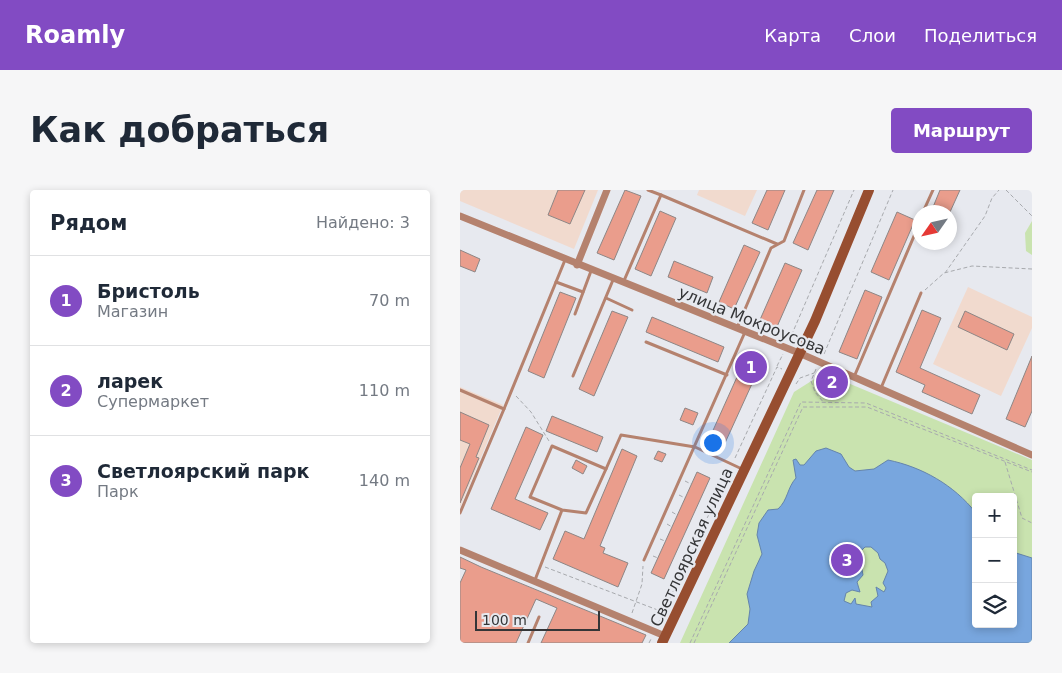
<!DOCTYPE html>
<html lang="ru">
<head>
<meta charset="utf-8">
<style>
	body { margin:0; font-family:"DejaVu Sans",sans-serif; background:#f6f6f7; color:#1f2937 }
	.controls { position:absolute; right:15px; bottom:15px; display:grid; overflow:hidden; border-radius:5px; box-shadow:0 2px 8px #0003 }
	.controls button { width:45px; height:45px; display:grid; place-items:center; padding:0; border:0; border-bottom:1px solid #e0e1e3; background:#fff; color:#1f2937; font:25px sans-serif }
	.compass { position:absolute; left:452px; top:15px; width:45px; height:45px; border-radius:50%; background:#fff; box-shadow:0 2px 8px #0003; rotate:236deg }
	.scale { position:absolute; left:15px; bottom:12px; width:125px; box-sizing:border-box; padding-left:5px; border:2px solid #343537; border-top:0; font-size:14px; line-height:18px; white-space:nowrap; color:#343537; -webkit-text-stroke:4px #e7e9ef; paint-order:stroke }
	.you { position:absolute; left:252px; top:252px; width:18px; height:18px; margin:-12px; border:4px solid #fff; border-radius:50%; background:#1a73e8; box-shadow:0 0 0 8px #1a73e833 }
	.badge { display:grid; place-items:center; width:32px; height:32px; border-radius:50%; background:#824bc3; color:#fff; font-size:16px; font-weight:700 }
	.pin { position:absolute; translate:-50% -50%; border:2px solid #fff; box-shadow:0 1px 5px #0006 }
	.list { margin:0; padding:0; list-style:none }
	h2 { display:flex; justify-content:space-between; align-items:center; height:65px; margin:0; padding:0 20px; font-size:21px }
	h2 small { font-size:16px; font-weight:400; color:#747a83 }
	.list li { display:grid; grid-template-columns:32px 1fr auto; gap:15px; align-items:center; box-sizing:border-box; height:90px; padding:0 20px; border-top:1px solid #e0e1e3 }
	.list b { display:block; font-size:19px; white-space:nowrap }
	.list p { margin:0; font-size:16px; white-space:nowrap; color:#747a83 }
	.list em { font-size:16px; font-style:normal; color:#747a83 }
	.icon { flex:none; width:28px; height:28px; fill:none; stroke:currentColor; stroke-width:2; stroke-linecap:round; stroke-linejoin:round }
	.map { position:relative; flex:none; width:572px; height:453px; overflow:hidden; border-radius:5px }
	header { display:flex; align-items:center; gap:30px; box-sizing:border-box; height:70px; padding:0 25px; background:#824bc3; color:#fff }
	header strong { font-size:24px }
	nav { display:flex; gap:28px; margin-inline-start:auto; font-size:18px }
	.intro { display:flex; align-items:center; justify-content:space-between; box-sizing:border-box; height:120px; padding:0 30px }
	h1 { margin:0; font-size:35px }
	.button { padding:12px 22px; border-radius:5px; background:#824bc3; color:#fff; font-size:18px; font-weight:700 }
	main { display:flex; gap:30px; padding:0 30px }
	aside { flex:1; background:#fff; border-radius:5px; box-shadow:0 2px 8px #0003 }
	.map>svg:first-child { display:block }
	.education { fill:#f1dace }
	.green { fill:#c9e3af; fill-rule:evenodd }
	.water { fill:#78a6de; stroke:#6484ac; fill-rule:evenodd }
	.building { fill:#ea9d8c; stroke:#8d8685 }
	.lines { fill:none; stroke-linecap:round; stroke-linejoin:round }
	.path { stroke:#a7a9ad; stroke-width:1; stroke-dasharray:4 2.5; stroke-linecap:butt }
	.lane { stroke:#b5826e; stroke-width:3 }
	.street { stroke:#b5826e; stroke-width:7 }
	.secondary { stroke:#974e30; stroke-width:10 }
	.labels { text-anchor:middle; stroke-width:4.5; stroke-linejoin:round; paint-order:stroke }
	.street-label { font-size:16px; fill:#343537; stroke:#e7e9ef }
</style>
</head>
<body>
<header>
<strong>Roamly</strong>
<nav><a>Карта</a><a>Слои</a><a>Поделиться</a></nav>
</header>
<div class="intro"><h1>Как добраться</h1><a class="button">Маршрут</a></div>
<main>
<aside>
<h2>Рядом<small>Найдено: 3</small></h2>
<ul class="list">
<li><span class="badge">1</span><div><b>Бристоль</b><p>Магазин</p></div><em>70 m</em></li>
<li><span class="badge">2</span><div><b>ларек</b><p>Супермаркет</p></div><em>110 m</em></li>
<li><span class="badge">3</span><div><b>Светлоярский парк</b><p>Парк</p></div><em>140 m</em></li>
</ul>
</aside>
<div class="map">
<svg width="572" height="453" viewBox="0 0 572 453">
	<rect width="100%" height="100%" fill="#e7e9ef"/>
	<!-- education -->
	<g class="education">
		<path d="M0,0H138L114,59L0,11Z"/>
		<path d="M239,0H297L285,26L237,5Z"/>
		<path d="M508,97L572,127V138L541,206L473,174Z"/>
		<path d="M0,197L43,215L0,317Z"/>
	</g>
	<!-- green -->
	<g class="green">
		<path d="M572,31V65L566,61L565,43Z"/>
		<path d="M364,183L572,270V453H220L334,202ZM516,307H553V434H516Z"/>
	</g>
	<!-- water -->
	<path class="water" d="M366,258L381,264L389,277L395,281L414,279L428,270C462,277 494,295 516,323V434H553V362L572,368V453H269L288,434L290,419L287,404L294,381L302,364L297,345L299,333L308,320L318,319C328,310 327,298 336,288L333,270L336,269L340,275H344L356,261ZM405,357H411L418,363L420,369L425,373L428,381L423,393L426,398L424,402L416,397L418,406L411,412L412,417L396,414L395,408L391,414L384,411L386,403L392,400L400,402L397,392L403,385L399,363Z"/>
	<!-- building -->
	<g class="building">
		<path d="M98,0H125L110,34L88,25Z"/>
		<path d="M165,0L181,6L154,70L137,63Z"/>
		<path d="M307,0H325L308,40L292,33Z"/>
		<path d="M357,0H374L348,60L333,53Z"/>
		<path d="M480,0H500L490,22H471Z"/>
		<path d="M200,21L216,28L191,86L175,79Z"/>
		<path d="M437,22L455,30L429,90L411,82Z"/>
		<path d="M284,55L300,62L274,119L259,112Z"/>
		<path d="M0,60L20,69L15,82L0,76Z"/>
		<path d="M214,71L253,87L247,103L208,87Z"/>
		<path d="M325,73L342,80L316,139L299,132Z"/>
		<path d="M405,100L422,107L397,169L379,162Z"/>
		<path d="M100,102L116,108L84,188L68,181Z"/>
		<path d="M462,120L481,128L460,178L520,205L512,224L462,202L465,195L436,182Z"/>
		<path d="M152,121L168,127L134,206L119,199Z"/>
		<path d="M505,121L554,144L547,160L498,137Z"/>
		<path d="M192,127L264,157L258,172L186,142Z"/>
		<path d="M572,166V221L565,237L546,229Z"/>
		<path d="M286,167L301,174L265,253L250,247Z"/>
		<path d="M364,184L382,192L379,199L361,191Z"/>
		<path d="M225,218L238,223L233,235L220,230Z"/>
		<path d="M0,222L29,235L16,267L19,268L0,313V278L10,254L0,250Z"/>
		<path d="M92,226L143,247L137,262L86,241Z"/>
		<path d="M66,237L83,245L55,309L88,323L80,340L31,319Z"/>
		<path d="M162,259L177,266L140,356L145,358L143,363L168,373L158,397L93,369L105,341L124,349Z"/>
		<path d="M198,261L206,264L202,272L194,269Z"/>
		<path d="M116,270L127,276L123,284L112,278Z"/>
		<path d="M237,282L250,288L204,389L191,383Z"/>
		<path d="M0,367L21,377L186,445L182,453H81L97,418L76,409L56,453H0V393L6,380L0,378Z"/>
	</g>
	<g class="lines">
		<!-- path -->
		<g class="path">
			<path d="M546,0L572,26"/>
			<path d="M485,83L525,26L532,8L539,0"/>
			<path d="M465,100L484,83L512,76L572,79"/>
			<path d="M329,151L394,0"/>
			<path d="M364,164L433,0"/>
			<path d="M317,176L323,164"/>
			<path d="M356,179L351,191L355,202L364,213"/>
			<path d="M336,194L340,188L354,183"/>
			<path d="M56,206L71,222L89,251"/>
			<path d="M275,268L317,177L322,179"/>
			<path d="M545,272L562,328L572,333"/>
			<path d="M225,291L231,294"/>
			<path d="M219,305L225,308"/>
			<path d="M212,322L217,325"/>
			<path d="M207,334L212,337"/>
			<path d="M200,349L205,351"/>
			<path d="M193,366L198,368"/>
			<path d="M85,377L203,422"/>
			<path d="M172,423L182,394L183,376"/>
			<path d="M198,434L269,281"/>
			<path d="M189,453L191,449"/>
			<path d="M230,453L341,212L406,213L572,280"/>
			<path d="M234,453L343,217H407L572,282"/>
		</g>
		<!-- lane -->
		<g class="lane">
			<path d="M201,5L317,54"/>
			<path d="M463,22L473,0"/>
			<path d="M96,92L123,102"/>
			<path d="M163,93L201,5L188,0"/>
			<path d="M146,108L172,120"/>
			<path d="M115,124L131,81"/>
			<path d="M277,138L311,58L324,51L344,0"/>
			<path d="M186,152L267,185"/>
			<path d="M113,186L153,90"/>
			<path d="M394,187L460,32"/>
			<path d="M421,198L461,103"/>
			<path d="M0,200L44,219L0,323"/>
			<path d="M44,219L105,70"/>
			<path d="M146,279L161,245L235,257L282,279"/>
			<path d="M184,370L285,142"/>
			<path d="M75,390L102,320L70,307L92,256L146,279L126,323L102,320"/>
			<path d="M68,453L79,427"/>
		</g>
		<!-- street -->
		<g class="street">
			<path d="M0,26L339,163L572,265"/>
			<path d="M117,75L147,0"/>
			<path d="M0,360L205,446"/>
		</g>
		<!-- secondary -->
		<path class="secondary" d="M202,453L355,131L409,0"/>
	</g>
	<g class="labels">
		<!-- street labels -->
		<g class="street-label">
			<text transform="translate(292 130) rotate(22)" y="6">улица Мокроусова</text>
			<text transform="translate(231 357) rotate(-65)" y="6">Светлоярская улица</text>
		</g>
	</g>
</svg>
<div class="controls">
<button>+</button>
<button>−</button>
<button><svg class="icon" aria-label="layers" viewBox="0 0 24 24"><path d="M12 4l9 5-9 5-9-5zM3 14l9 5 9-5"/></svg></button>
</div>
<svg class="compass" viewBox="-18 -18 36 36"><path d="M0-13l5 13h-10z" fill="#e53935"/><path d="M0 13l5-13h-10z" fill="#747a83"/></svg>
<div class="scale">100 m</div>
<div class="you"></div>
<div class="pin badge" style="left:291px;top:177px">1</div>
<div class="pin badge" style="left:372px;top:192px">2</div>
<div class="pin badge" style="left:387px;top:370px">3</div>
</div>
</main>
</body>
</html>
